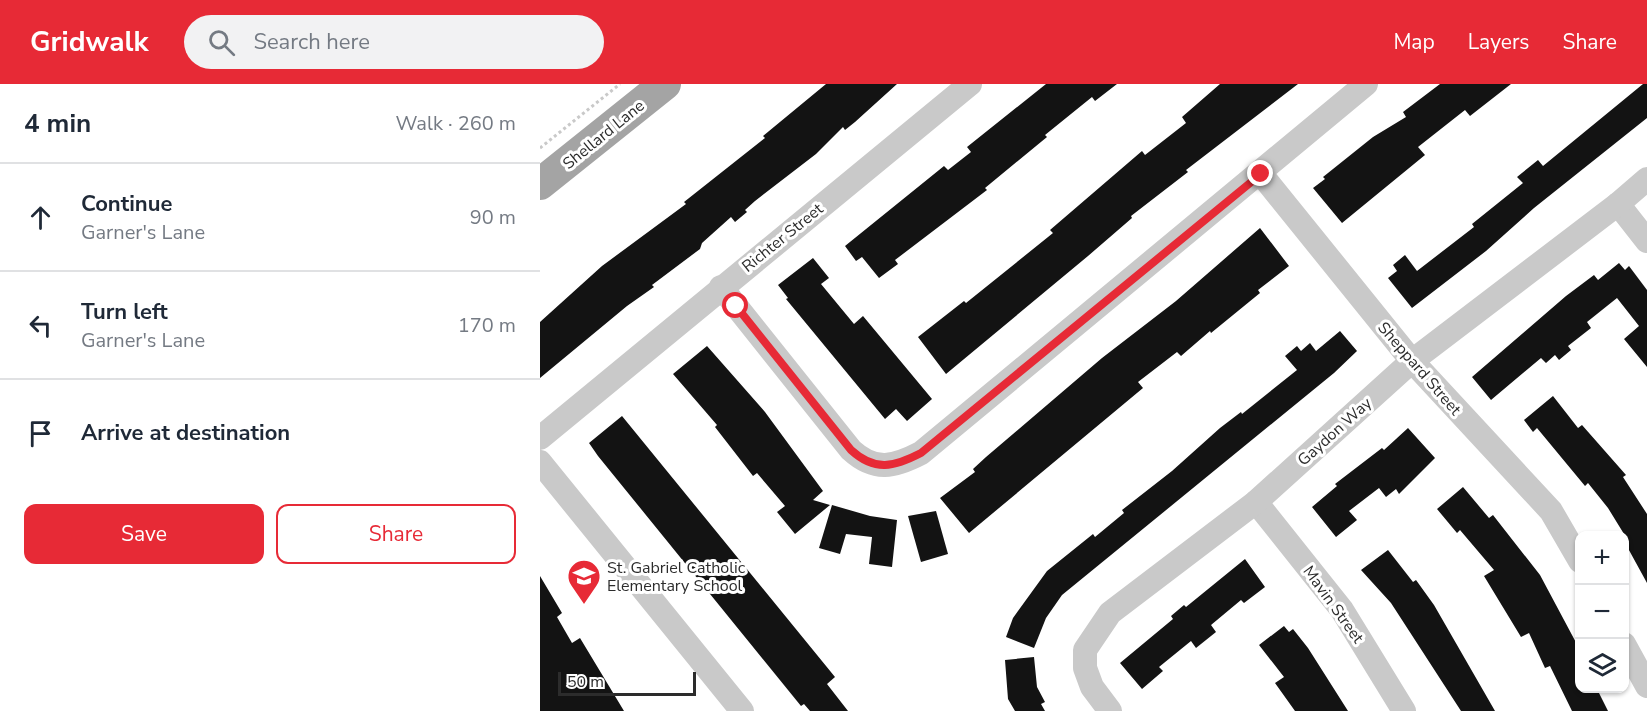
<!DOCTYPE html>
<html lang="en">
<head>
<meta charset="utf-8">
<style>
	body { margin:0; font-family:"Nunito Sans",sans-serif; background:#f2f2f3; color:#1f2937 }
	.controls { position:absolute; right:18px; bottom:18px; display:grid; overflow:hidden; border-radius:12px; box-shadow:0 2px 4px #0004 }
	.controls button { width:54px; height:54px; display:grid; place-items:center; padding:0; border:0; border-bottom:2px solid #e0e1e3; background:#fff; color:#1f2937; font:30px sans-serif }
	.scale { position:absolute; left:18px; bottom:15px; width:138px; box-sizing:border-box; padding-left:6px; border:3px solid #2c2c2c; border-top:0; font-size:16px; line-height:21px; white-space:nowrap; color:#2c2c2c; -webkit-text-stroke:4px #fff; paint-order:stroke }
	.stop { position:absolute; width:18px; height:18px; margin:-14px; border:4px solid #e72a36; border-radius:50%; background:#fff }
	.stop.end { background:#e72a36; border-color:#fff; box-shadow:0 2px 6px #0008 }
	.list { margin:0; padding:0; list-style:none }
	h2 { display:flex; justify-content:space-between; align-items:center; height:78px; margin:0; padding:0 24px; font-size:26px }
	h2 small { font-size:20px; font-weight:400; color:#747a83 }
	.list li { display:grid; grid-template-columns:39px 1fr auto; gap:18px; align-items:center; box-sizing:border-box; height:108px; padding:0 24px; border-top:2px solid #e0e1e3 }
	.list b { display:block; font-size:22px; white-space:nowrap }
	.list p { margin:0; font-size:20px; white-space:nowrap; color:#747a83 }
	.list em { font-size:20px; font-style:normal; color:#747a83 }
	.actions { display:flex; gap:12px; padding:18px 24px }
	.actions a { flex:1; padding:14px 0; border:2px solid #e72a36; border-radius:12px; text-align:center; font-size:21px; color:#e72a36 }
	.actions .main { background:#e72a36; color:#fff }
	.icon { flex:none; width:33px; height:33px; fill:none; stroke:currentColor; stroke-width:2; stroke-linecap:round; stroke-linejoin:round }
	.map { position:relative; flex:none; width:1107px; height:627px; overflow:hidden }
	header { display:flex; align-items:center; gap:36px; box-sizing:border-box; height:84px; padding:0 30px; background:#e72a36; color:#fff }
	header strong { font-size:28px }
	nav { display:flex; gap:33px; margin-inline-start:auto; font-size:21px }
	.search { width:420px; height:54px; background:#f2f2f3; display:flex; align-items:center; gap:15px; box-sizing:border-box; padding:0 21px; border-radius:33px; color:#747a83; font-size:22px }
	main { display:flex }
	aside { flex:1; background:#fff }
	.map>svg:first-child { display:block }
	.building { fill:#131313 }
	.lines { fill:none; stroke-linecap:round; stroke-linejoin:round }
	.path { stroke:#c9c9c9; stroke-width:3; stroke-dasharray:3 3; stroke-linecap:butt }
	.minor { stroke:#c9c9c9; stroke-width:24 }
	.major { stroke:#a4a4a4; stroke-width:32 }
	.route { stroke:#e72a36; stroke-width:8 }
	.labels { text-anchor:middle; stroke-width:6; stroke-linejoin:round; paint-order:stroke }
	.street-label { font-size:16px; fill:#2c2c2c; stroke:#fff }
	.poi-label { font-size:16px; fill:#2c2c2c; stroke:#fff; text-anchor:start }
</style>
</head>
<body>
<header>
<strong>Gridwalk</strong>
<div class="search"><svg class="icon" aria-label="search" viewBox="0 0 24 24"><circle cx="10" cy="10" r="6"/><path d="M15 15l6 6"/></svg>Search here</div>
<nav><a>Map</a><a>Layers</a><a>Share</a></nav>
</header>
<main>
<aside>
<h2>4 min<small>Walk · 260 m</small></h2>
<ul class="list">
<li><svg class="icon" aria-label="ahead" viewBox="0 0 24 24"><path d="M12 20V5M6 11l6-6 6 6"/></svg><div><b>Continue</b><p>Garner's Lane</p></div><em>90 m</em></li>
<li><svg class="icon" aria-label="left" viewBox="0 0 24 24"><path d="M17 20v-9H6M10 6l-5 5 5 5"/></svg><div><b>Turn left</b><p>Garner's Lane</p></div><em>170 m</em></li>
<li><svg class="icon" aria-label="arrive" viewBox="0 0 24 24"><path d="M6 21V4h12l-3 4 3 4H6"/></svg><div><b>Arrive at destination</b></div></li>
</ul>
<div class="actions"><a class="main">Save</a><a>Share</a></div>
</aside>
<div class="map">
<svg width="1107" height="627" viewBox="0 0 1107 627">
	<rect width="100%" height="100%" fill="#fff"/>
	<!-- building -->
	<g class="building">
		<path d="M286,0H357L315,38L305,46L303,43L276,70L215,117L205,126L207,128L195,138L191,133L162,159L160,165L112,201L114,203L87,222L0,294V238L62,182L146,120L144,118L225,54L223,52Z"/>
		<path d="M506,0H577L555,17L552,13L505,51L507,53L445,104L447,106L355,176L358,180L339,194L322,173L316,177L305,162L404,82L408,86L431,68L427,63Z"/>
		<path d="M680,0H758L646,86L648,88L591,132L592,134L548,172L406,290L378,253L424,217L426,219L513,149L510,146L602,67L605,71L646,39L642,33Z"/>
		<path d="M900,0H971L930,32L925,26L878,63L885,71L802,139L773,104L785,95L783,93L833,53L866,33L863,28Z"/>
		<path d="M1103,0H1107V34L994,124L946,167L872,224L848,194L857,187L853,181L865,171L877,187L934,143L932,140L983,99L977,93L998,76L1003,82Z"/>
		<path d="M720,144L749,182L718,206L720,209L671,249L670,247L641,272L637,268L598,298L603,304L429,449L400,414L435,388L433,385L446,373L562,274L636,217Z"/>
		<path d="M273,174L289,194L281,200L314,240L323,232L392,315L367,337L356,325L345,335L246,215L248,214L238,201Z"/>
		<path d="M1079,179L1085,186L1089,182L1107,206V283L1084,255L1099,242L1077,214L1047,238L1051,244L1028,262L1031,266L1019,276L1015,271L1006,279L1001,274L951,316L932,293L1026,212L1054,191L1058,196Z"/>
		<path d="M800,247L817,267L794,289L522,511L506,534L494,564L466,553L473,534L507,487L553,450L555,453L584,429L582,426L632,387L680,344L701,328L702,330L757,286L745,272L757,262L761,267L770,259L776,267Z"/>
		<path d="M167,262L225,328L283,407L273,416L290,421L255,450L237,428L245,422L217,389L213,392L175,343L177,341L133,290Z"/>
		<path d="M1013,312L1038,344L1042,341L1086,391L1083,393L1107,430V499L1084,457V450L1068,424L1048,399L1045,402L997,344L993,348L984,336Z"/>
		<path d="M82,332L295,593L287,600L308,627H270L264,620L261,622L58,372L49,359Z"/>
		<path d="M868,344L895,374L859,410L856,405L846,413L839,404L809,427L817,436L796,453L772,423L797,402L795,400L842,364L844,366Z"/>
		<path d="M923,403L949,434L953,431L1000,491L1040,566V604L1057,605L1068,627H1032L1010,582L1005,584L989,549L981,553L944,492L954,486L920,446L917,449L897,425Z"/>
		<path d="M292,421L330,432L357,436L352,483L329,480L332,453L306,450L300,470L279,464Z"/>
		<path d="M396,427L408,470L381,478L368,432Z"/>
		<path d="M848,466L873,498L876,496L894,521L955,627H921L851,519L821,486Z"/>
		<path d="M705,475L725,503L704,519L701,516L671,541L676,548L656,564L651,557L619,583L623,587L602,605L580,579L633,535L631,532L644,521L646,523Z"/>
		<path d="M0,492L22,529L17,533L32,559L40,554L84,627H0Z"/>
		<path d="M744,542L749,548L753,545L768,564L808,627H755L735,599L744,593L719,561Z"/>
		<path d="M494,573L497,603L505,618L501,620L505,627H475L468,615L465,576Z"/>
	</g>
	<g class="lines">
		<!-- path -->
		<path class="path" d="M0,64L80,0"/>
		<!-- minor -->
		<g class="minor">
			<path d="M721,90L872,277L1011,427L1040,477"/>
			<path d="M1078,120L1107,157"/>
			<path d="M181,203L311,366C335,388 354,383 381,369L826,0"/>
			<path d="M0,354L430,0"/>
			<path d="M0,378L202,627"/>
			<path d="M716,418L802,526L864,627"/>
			<path d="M1084,560L1107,602"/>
			<path d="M570,627L552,603L545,584V566L570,529L716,418L872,277L1078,120L1107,95"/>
		</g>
		<!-- major -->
		<path class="major" d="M0,100L125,0"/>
	</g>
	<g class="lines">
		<!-- route -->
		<path class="route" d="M196,222L311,366C335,388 354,383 381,369L721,90"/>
	</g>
	<!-- icons -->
	<defs>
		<symbol id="school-pin" viewBox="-11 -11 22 30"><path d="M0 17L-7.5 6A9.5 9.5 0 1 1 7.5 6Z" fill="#e72a36" stroke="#fff"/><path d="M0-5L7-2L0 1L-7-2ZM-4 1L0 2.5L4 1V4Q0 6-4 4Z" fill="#fff"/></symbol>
	</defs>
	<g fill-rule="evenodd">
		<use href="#school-pin" x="25" y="473" width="38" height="52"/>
	</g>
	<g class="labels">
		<!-- street labels -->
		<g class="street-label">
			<text transform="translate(63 50) rotate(-39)" y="6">Shellard Lane</text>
			<text transform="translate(242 153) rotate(-39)" y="6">Richter Street</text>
			<text transform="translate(880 284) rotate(49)" y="6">Sheppard Street</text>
			<text transform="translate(794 347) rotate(-42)" y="6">Gaydon Way</text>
			<text transform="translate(794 520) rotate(54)" y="6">Mavin Street</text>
		</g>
		<!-- poi labels -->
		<g class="poi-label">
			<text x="67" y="489">St. Gabriel Catholic<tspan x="67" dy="18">Elementary School</tspan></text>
		</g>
	</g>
</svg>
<div class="controls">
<button>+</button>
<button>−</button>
<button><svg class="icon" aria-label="layers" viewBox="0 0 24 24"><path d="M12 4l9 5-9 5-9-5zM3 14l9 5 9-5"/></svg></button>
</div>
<div class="scale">50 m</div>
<div class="stop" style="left:196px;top:222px"></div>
<div class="stop end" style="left:721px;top:90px"></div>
</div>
</main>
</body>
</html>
